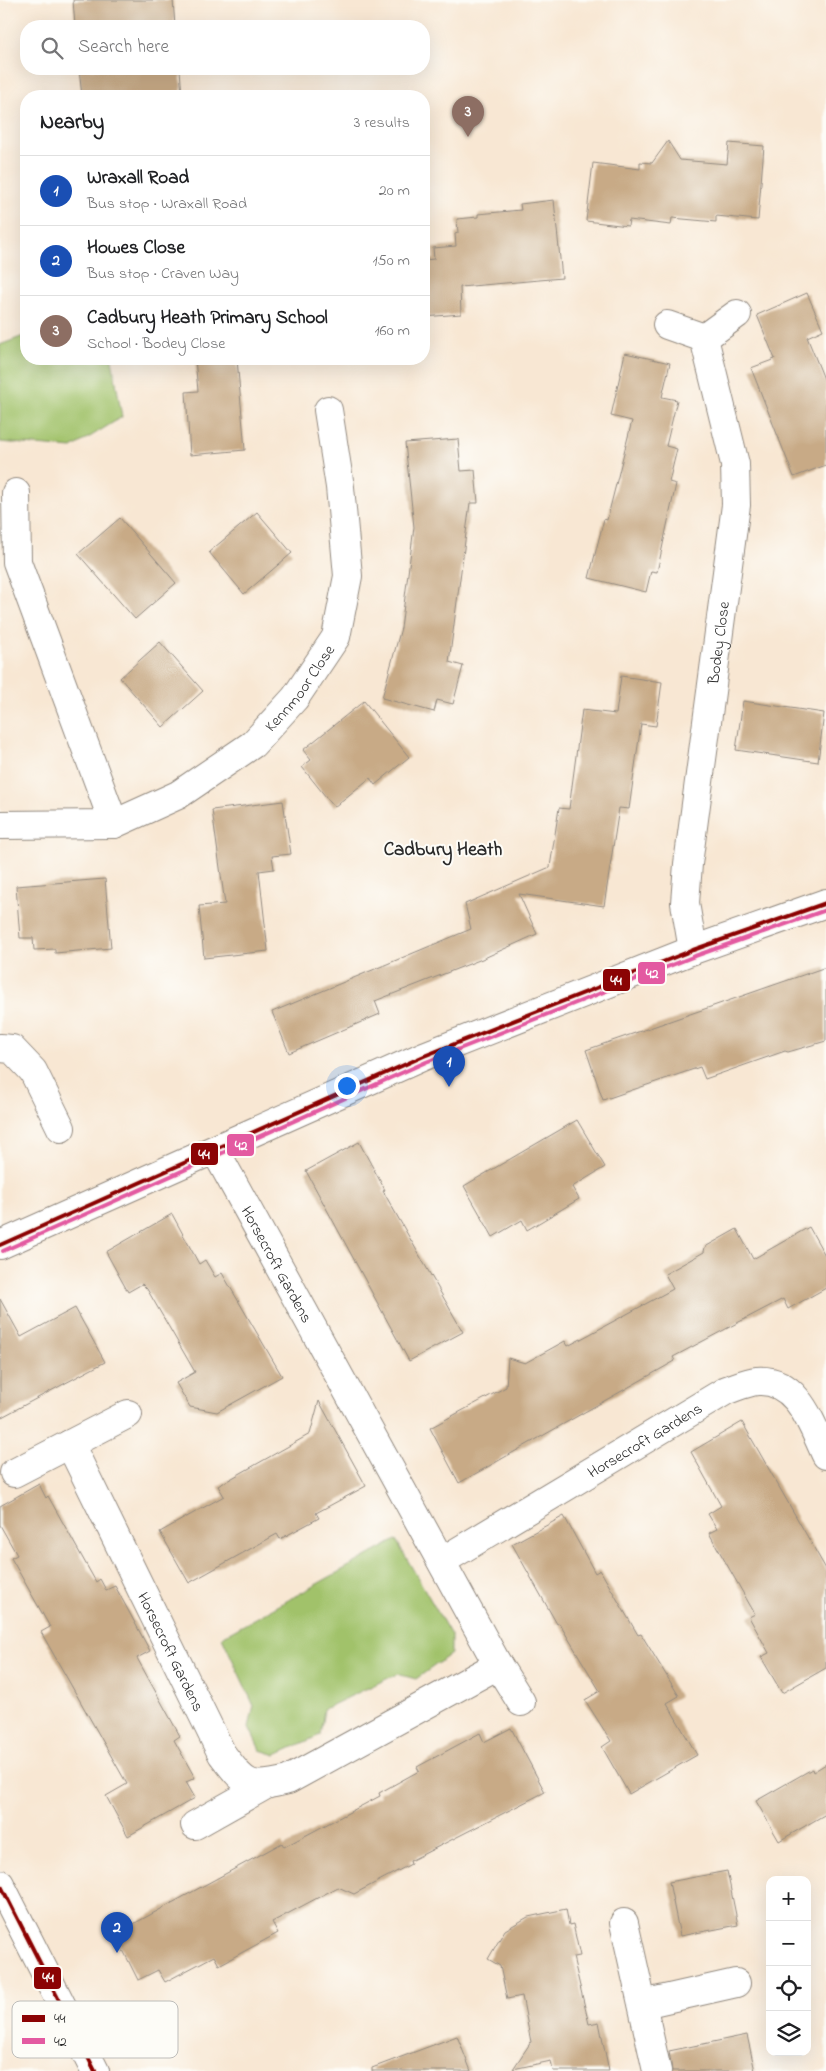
<!DOCTYPE html>
<html lang="en">
<head>
<meta charset="utf-8">
<style>
	body { margin:0; font-family:"Indie Flower",sans-serif; background:#f6f6f6; color:#202124 }
	.controls { position:absolute; right:15px; bottom:15px; display:grid; overflow:hidden; border-radius:10px; box-shadow:0 5px 20px #0002 }
	.controls button { width:45px; height:45px; display:grid; place-items:center; padding:0; border:0; border-bottom:1px solid #e0e0e0; background:#fff; color:#202124; font:25px sans-serif }
	.you { position:absolute; left:346px; top:1085px; width:18px; height:18px; margin:-12px; border:4px solid #fff; border-radius:50%; background:#1a73e8; box-shadow:0 0 0 8px #1a73e833 }
	.badge { display:grid; place-items:center; width:32px; height:32px; border-radius:50%; background:#c8321e; color:#fff; font-size:16px; font-weight:700 }
	.pin { position:absolute; translate:-50% -41px; filter:drop-shadow(0 1px 2px #0008) }
	.pin::after { content:''; position:absolute; top:26px; width:18px; height:15px; background:inherit; clip-path:polygon(0 0,100% 0,50% 100%) }
	.list { margin:0; padding:0; list-style:none }
	h2 { display:flex; justify-content:space-between; align-items:center; height:65px; margin:0; padding:0 20px; font-size:21px }
	h2 small { font-size:16px; font-weight:400; color:#757577 }
	.list li { display:grid; grid-template-columns:32px 1fr auto; gap:15px; align-items:center; box-sizing:border-box; height:70px; padding:0 20px; border-top:1px solid #e0e0e0 }
	.list b { display:block; font-size:19px; white-space:nowrap }
	.list p { margin:0; font-size:16px; white-space:nowrap; color:#757577 }
	.list em { font-size:16px; font-style:normal; color:#757577 }
	.icon { flex:none; width:28px; height:28px; fill:none; stroke:currentColor; stroke-width:2; stroke-linecap:round; stroke-linejoin:round }
	.map { position:relative; flex:none; width:826px; height:2071px; overflow:hidden }
	.search { position:absolute; background:#fff; box-shadow:0 5px 20px #0002; left:20px; top:20px; width:410px; height:55px; display:flex; align-items:center; gap:12px; box-sizing:border-box; padding:0 18px; border-radius:20px; color:#757577; font-size:19px }
	.panel { position:absolute; background:#fff; box-shadow:0 5px 20px #0002; left:20px; top:90px; width:410px; height:275px; border-radius:20px }
	.map>svg:first-child { display:block }
	.green { fill:#a1c26b; stroke:#66764b }
	.building { fill:#c8aa86 }
	.lines { fill:none; stroke-linecap:round; stroke-linejoin:round }
	.minor-casing { stroke:#92897f; stroke-width:30 }
	.tertiary-casing { stroke:#92897f; stroke-width:30 }
	.minor { stroke:#fff; stroke-width:28 }
	.tertiary { stroke:#fff; stroke-width:28 }
	.bus-1-casing { stroke:#fdfcf7; stroke-width:8 }
	.bus-2-casing { stroke:#fdfcf7; stroke-width:8 }
	.bus-1 { stroke:#8b0304; stroke-width:4 }
	.bus-2 { stroke:#e35aa1; stroke-width:4 }
	.labels { text-anchor:middle; stroke-width:4; stroke-linejoin:round; paint-order:stroke }
	.street-label { font-size:16px; fill:#2b2b2b; stroke:#fdfcf7 }
	.quarter-label { font-size:19px; font-weight:bold; fill:#2b2b2b; stroke:#fdfcf7 }
	.key { fill:#fdfcf7; stroke:#bebdba; stroke-width:1 }
	.key-label { font-size:14px; fill:#2b2b2b }
	.line-badge { stroke:#fdfcf7; stroke-width:2 }
	.badge-label { font-size:14px; text-anchor:middle; font-weight:bold; fill:#fff }
</style>
</head>
<body>
<div class="map">
<svg width="826" height="2071" viewBox="0 0 826 2071">
	<rect width="100%" height="100%" fill="#fdfcf7"/>
	<filter id="ink" filterUnits="userSpaceOnUse"><feTurbulence type="fractalNoise" baseFrequency=".02" numOctaves="2"/><feDisplacementMap in="SourceGraphic" scale="10" xChannelSelector="R" yChannelSelector="G"/><feConvolveMatrix kernelMatrix="1 2 1 2 8 2 1 2 1" color-interpolation-filters="sRGB"/></filter>
	<filter id="wash" filterUnits="userSpaceOnUse"><feTurbulence type="fractalNoise" baseFrequency=".0096" numOctaves="4" result="noise"/><feDisplacementMap in="SourceGraphic" scale="20" xChannelSelector="R" yChannelSelector="G"/><feGaussianBlur stdDeviation="1.12" result="paint"/><feColorMatrix in="noise" values="0 0 0 0 0 0 0 0 0 0 0 0 0 0 0 0 0 1.4 0 .05"/><feComposite in="paint" operator="in"/></filter>
	<g filter="url(#wash)">
		<rect width="100%" height="100%" fill="#f8e7d3"/>
		<!-- green -->
		<g class="green">
			<path d="M26,335V359H112L122,417L72,448L0,442V345Z"/>
			<path d="M396,1540L451,1635V1654L416,1679L397,1674L324,1709L320,1735L276,1755L260,1750L249,1727L254,1706L222,1637Z"/>
		</g>
		<g id="blocks">
			<!-- building -->
			<g class="building">
				<path d="M73,0H173L175,26H75Z"/>
				<path d="M79,69H180L182,96H82Z"/>
				<path d="M668,141L680,160L727,164L729,143L764,146L758,220L716,216V222L672,218L671,225L629,220L628,226L586,221L593,163L640,169V162L652,163Z"/>
				<path d="M554,200L562,278L460,287L461,314L424,317V260L434,259L433,248L456,246L455,234L458,233L457,219L478,217V214L521,210L520,204Z"/>
				<path d="M807,293L823,330L807,337L826,384V465L794,477L751,368L775,359L757,315Z"/>
				<path d="M625,353L670,363L662,397L677,400L666,446L677,449L669,482L676,484L657,572L651,571L646,592L589,578L604,519L607,520L632,421L611,416Z"/>
				<path d="M195,359H237L245,450L190,455L186,392L198,391Z"/>
				<path d="M458,439L461,471L475,470L478,503H470L449,662L463,666L453,704L437,700L434,712L382,698L401,628L414,527L405,443Z"/>
				<path d="M257,512L292,553L244,594L209,552Z"/>
				<path d="M120,518L176,583L135,619L78,554Z"/>
				<path d="M160,642L203,691L163,727L120,678Z"/>
				<path d="M621,676L662,682L656,726L641,724L629,809L619,808L604,906L519,894L537,934L482,959L375,1001L380,1014L289,1053L272,1012L471,929L465,904L550,867L559,808L569,809L582,710L616,714Z"/>
				<path d="M364,701L409,757L375,785L370,778L334,807L302,767L311,760L303,750Z"/>
				<path d="M743,701L824,713L818,762L736,750Z"/>
				<path d="M283,801L291,854L272,856L274,869L259,871L268,951L204,958L199,906L225,904L212,810Z"/>
				<path d="M105,879L111,948L55,953V949L34,950L33,938H20L16,886Z"/>
				<path d="M826,967V1041L788,1052L785,1051L705,1079L700,1067L603,1100L586,1050Z"/>
				<path d="M577,1120L605,1167L572,1187L579,1199L527,1230L522,1220L493,1237L464,1186Z"/>
				<path d="M359,1142L385,1190L383,1191L463,1332L409,1361L306,1171Z"/>
				<path d="M172,1214L199,1264L205,1260L215,1277L222,1273L282,1376L217,1412L190,1407L176,1383L195,1372L147,1289L142,1284L128,1292L106,1252Z"/>
				<path d="M809,1227L826,1257V1288L788,1309L783,1299L739,1322L673,1357L675,1361L459,1483L430,1428L506,1387L508,1358L525,1363L565,1341L568,1346L673,1289L665,1274L704,1252L705,1247L737,1229L753,1259Z"/>
				<path d="M0,1299L21,1337L75,1308L105,1362L0,1418Z"/>
				<path d="M319,1401L366,1486L316,1513L319,1518L280,1539L277,1534L189,1583L160,1532L224,1496L218,1486L310,1434Z"/>
				<path d="M742,1422L826,1569V1668L782,1693L761,1657L769,1653L749,1617L755,1614L709,1533L717,1529L708,1514L721,1506L691,1452Z"/>
				<path d="M39,1484L46,1498L48,1496L96,1582L100,1579L106,1590L115,1586L150,1651L137,1658L180,1736L174,1740L195,1778L186,1782L195,1798L128,1836L106,1796L127,1784L41,1632L50,1627L11,1558L17,1555L0,1525V1506Z"/>
				<path d="M564,1516L595,1573L600,1570L638,1635L641,1634L679,1696L667,1703L697,1755L629,1794L602,1747L611,1741L585,1700L600,1691L559,1623L557,1624L512,1544Z"/>
				<path d="M511,1728L545,1792L410,1861L411,1864L354,1894L338,1887L272,1922L278,1933L219,1965L214,1956L165,1982L158,1970L138,1980L115,1934L282,1843L284,1847L380,1796L379,1793L419,1771L417,1767L480,1733L484,1742Z"/>
				<path d="M826,1764V1814L779,1841L756,1801L812,1769L813,1772Z"/>
				<path d="M727,1871L738,1925L680,1936L669,1882Z"/>
				<path d="M566,1909L569,1925L573,1924L580,1956L573,1957L589,2024L599,2022L609,2071H553L551,2061L513,2069L531,2042L522,1996L507,1999L500,1966L488,1959L505,1930L528,1917Z"/>
				<path d="M747,2035L755,2071H672L669,2051Z"/>
				<path d="M457,2036L471,2071H372V2068Z"/>
			</g>
		</g>
	</g>
	<g filter="url(#ink)">
		<use href="#blocks" fill-opacity="0" stroke="#92897f" stroke-width="1"/>
		<g class="lines">
			<defs>
				<g id="minor">
					<path d="M667,325L704,338L737,314"/>
					<path d="M16,493L17,562L114,824"/>
					<path id="s1" d="M0,825L114,824L178,795L253,744L295,698L336,637L348,576L340,487L328,410"/>
					<path id="s2" d="M693,950L685,903L688,864L736,505L735,464L704,338"/>
					<path d="M0,1048L12,1049L33,1071L61,1128"/>
					<path id="s3" d="M215,1150L498,1665L521,1702"/>
					<path d="M0,1245L424,1056L693,950L826,903"/>
					<path id="s4" d="M70,1444L222,1754C246,1785 248,1790 288,1780L498,1665"/>
					<path d="M14,1473L128,1414"/>
					<path id="s5" d="M442,1561L727,1390C736,1387 747,1382 757,1381C798,1378 812,1426 826,1455"/>
					<path d="M195,1825L266,1785"/>
					<path d="M624,1923L657,2071"/>
					<path d="M643,2004L736,1983"/>
				</g>
				<path id="tertiary" d="M0,1884L95,2071"/>
			</defs>
			<!-- minor casing -->
			<use href="#minor" class="minor-casing"/>
			<!-- tertiary casing -->
			<use href="#tertiary" class="tertiary-casing"/>
			<!-- minor -->
			<use href="#minor" class="minor"/>
			<!-- tertiary -->
			<use href="#tertiary" class="tertiary"/>
			<defs>
				<g id="bus-1">
					<path d="M0,1245L424,1056L693,950L826,903"/>
					<path d="M0,1884L95,2071"/>
				</g>
				<path id="bus-2" d="M3,1251L426,1062L695,956L826,910"/>
			</defs>
			<!-- bus-1 casing -->
			<use href="#bus-1" class="bus-1-casing"/>
			<!-- bus-2 casing -->
			<use href="#bus-2" class="bus-2-casing"/>
			<!-- bus-1 -->
			<use href="#bus-1" class="bus-1"/>
			<!-- bus-2 -->
			<use href="#bus-2" class="bus-2"/>
		</g>
	</g>
	<g class="labels">
		<!-- street labels -->
		<g class="street-label">
			<text dy="6" stroke="none"><textPath href="#s2" startOffset="310">Bodey Close</textPath></text>
			<text dy="6" stroke="none"><textPath href="#s1" startOffset="348">Kennmoor Close</textPath></text>
			<text dy="6" stroke="none"><textPath href="#s3" startOffset="130">Horsecroft Gardens</textPath></text>
			<text dy="6" stroke="none"><textPath href="#s5" startOffset="236">Horsecroft Gardens</textPath></text>
			<text dy="6" stroke="none"><textPath href="#s4" startOffset="231">Horsecroft Gardens</textPath></text>
		</g>
		<!-- quarter labels -->
		<g class="quarter-label">
			<text x="443" y="855">Cadbury Heath</text>
		</g>
	</g>
	<!-- legend -->
	<rect x="12" y="2001" width="166" height="57" rx="8" class="key"/>
	<rect x="22" y="2015" width="23" height="7" fill="#8b0304"/>
	<rect x="22" y="2038" width="23" height="6" fill="#e35aa1"/>
	<g class="key-label">
		<text x="54" y="2023">44</text>
		<text x="54" y="2046">42</text>
	</g>
	<g class="line-badge">
		<rect x="637" y="961" width="29" height="24" rx="5" fill="#e35aa1"/>
		<rect x="602" y="968" width="29" height="24" rx="5" fill="#8b0304"/>
		<rect x="226" y="1133" width="29" height="24" rx="5" fill="#e35aa1"/>
		<rect x="190" y="1142" width="29" height="24" rx="5" fill="#8b0304"/>
		<rect x="33" y="1966" width="29" height="24" rx="5" fill="#8b0304"/>
	</g>
	<g class="badge-label">
		<text x="652" y="978">42</text>
		<text x="616" y="985">44</text>
		<text x="241" y="1150">42</text>
		<text x="204" y="1159">44</text>
		<text x="48" y="1982">44</text>
	</g>
</svg>
<div class="controls">
<button>+</button>
<button>−</button>
<button><svg class="icon" aria-label="locate" viewBox="0 0 24 24"><circle cx="12" cy="12" r="6"/><path d="M12 2v4M12 18v4M2 12h4M18 12h4"/></svg></button>
<button><svg class="icon" aria-label="layers" viewBox="0 0 24 24"><path d="M12 4l9 5-9 5-9-5zM3 14l9 5 9-5"/></svg></button>
</div>
<div class="you"></div>
<div class="pin badge" style="left:449px;top:1087px;background:#1a4fb4">1</div>
<div class="pin badge" style="left:117px;top:1953px;background:#1a4fb4">2</div>
<div class="pin badge" style="left:468px;top:137px;background:#8d6e63">3</div>
<div class="search"><svg class="icon" aria-label="search" viewBox="0 0 24 24"><circle cx="10" cy="10" r="6"/><path d="M15 15l6 6"/></svg>Search here</div>
<section class="panel">
<h2>Nearby<small>3 results</small></h2>
<ul class="list">
<li><span class="badge" style="background:#1a4fb4">1</span><div><b>Wraxall Road</b><p>Bus stop · Wraxall Road</p></div><em>20 m</em></li>
<li><span class="badge" style="background:#1a4fb4">2</span><div><b>Howes Close</b><p>Bus stop · Craven Way</p></div><em>150 m</em></li>
<li><span class="badge" style="background:#8d6e63">3</span><div><b>Cadbury Heath Primary School</b><p>School · Bodey Close</p></div><em>160 m</em></li>
</ul>
</section>
</div>
</body>
</html>
